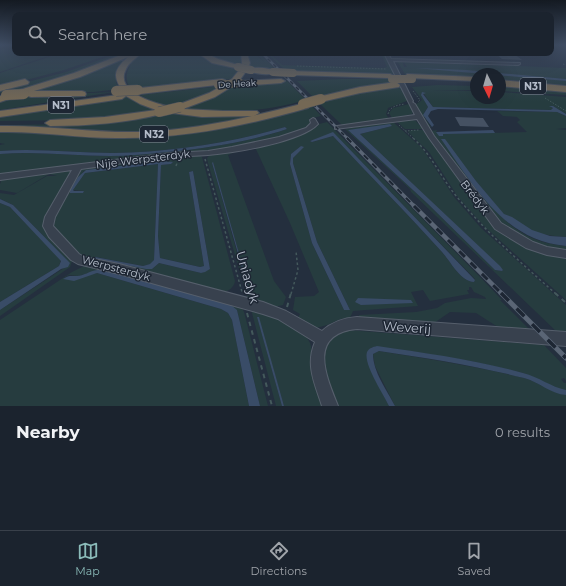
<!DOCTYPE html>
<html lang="en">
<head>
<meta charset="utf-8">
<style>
	body { margin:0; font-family:Montserrat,sans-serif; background:#282f3a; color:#f1f3f6 }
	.compass { position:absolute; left:470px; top:68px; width:36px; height:36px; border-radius:50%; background:#1b232e; box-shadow:0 4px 16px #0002; rotate:175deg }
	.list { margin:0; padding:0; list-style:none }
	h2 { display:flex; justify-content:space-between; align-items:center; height:52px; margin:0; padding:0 16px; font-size:17px }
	h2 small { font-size:13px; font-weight:400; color:#a0a4aa }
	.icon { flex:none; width:22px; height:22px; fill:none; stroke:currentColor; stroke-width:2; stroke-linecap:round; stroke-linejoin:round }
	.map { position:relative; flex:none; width:566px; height:406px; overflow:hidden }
	.search { position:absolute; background:#1b232e; box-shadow:0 4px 16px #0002; left:12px; right:12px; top:12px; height:44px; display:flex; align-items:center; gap:10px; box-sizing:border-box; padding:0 14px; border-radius:8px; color:#a0a4aa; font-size:15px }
	.sheet { height:124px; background:#1b232e }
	nav { display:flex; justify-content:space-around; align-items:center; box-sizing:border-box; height:56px; border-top:1px solid #39404a; background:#1b232e; font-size:11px; color:#a0a4aa }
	nav a { display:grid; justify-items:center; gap:2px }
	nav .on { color:#8bbbb9 }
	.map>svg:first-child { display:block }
	.green { fill:#263c3f; fill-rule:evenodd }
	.water { fill:#394c67 }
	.building { fill:#455162 }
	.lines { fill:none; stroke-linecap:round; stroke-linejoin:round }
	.minor-casing { stroke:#565f6c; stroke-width:2 }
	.highway-casing { stroke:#434c59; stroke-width:2 }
	.path-far2 { stroke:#44595c; stroke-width:1; stroke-dasharray:1.5 1.5; stroke-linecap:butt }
	.path-far1 { stroke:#44595c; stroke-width:1.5; stroke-dasharray:2.5 2.5; stroke-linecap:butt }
	.path { stroke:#44595c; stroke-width:2; stroke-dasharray:4.5 4.5; stroke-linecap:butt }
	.minor { fill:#38414e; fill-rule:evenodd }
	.highway { fill:#746855; fill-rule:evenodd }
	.rail-far3-casing { stroke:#5a6575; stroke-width:2.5 }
	.rail-far2-casing { stroke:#5a6575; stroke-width:3.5 }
	.rail-far1-casing { stroke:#5a6575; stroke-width:4.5 }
	.rail-casing { stroke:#5a6575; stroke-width:5 }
	.rail-far3 { stroke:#1d2633; stroke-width:1.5; stroke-dasharray:4; stroke-linecap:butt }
	.rail-far2 { stroke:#1d2633; stroke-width:2; stroke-dasharray:6; stroke-linecap:butt }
	.rail-far1 { stroke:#1d2633; stroke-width:3; stroke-dasharray:8; stroke-linecap:butt }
	.rail { stroke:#1d2633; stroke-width:3.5; stroke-dasharray:11; stroke-linecap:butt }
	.highway-bridge-far1-casing { stroke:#434c59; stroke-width:8; stroke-linecap:butt }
	.highway-bridge-casing { stroke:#434c59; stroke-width:11; stroke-linecap:butt }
	.highway-bridge-far1 { stroke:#746855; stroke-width:8 }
	.highway-bridge { stroke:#746855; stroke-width:10 }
	.labels { text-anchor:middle; stroke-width:3; stroke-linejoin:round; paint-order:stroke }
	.far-street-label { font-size:9px; fill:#b4bcc9; stroke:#1d2633 }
	.shield { fill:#1d2633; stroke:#878f9c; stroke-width:1 }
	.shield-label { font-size:10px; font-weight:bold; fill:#b4bcc9 }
	.street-label { font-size:11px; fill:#b4bcc9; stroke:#1d2633 }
	.near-street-label { font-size:13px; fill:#b4bcc9; stroke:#1d2633 }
</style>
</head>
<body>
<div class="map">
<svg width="566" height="406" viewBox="0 0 566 406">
	<rect width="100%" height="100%" fill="#242f3e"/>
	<!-- green -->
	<g class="green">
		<path d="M6,45H15V47L3,51L15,48V53H57L0,72V50L5,48Z"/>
		<path d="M61,53H114L64,70L0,87V73Z"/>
		<path d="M119,53H129L85,71L11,93H0V89L66,72Z"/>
		<path d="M134,53L116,82L119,89L94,92H26Z"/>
		<path d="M140,53H199L239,69L231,79L137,88H130C125,80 126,72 131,64H128Z"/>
		<path d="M205,53H242L243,67L221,61Z"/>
		<path d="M247,53H254L264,62L256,53H259L276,70L250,68V61Z"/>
		<path d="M267,53H269L282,65L383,68L387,67L381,53H384L395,74L286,71Z"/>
		<path d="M402,60L404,67H411H407L404,62L566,68V79L416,68L495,74H476V78L412,75L405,74L397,61Z"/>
		<path d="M500,74L566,81V85L500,79Z"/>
		<path d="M341,79H390L392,83L359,88L314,98L297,81Z"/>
		<path d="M287,81L306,100C265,112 226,114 182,108L223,92L235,85Z"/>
		<path d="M438,85L476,86V90L433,91H476V98H500V92L566,97V114L553,106H550L553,109L551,110L433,107L424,94L421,93L428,107L424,113V117L431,127L427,128L415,105L422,100L412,87Z"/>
		<path d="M221,86C206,94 188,104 172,106C162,107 148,100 140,95Z"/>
		<path d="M500,87L566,92V95L500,91Z"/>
		<path d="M401,88L407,101L388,108L386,114L389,119L342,125L320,104C334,94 384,89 401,88Z"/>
		<path d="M114,92L0,110V100L15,96Z"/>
		<path d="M127,96L143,105L157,110L143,114L80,120L0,121V116Z"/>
		<path d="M409,104L413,112L412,114L392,118L389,113L393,108Z"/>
		<path d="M312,106L321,116L309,119L312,124C292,149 46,170 0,176V154C37,151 73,156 110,156C129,156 148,154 167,152C208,148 248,142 287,129L285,127C230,143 171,152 113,153C75,153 38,148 0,151V145L5,144L0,143V131L77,135L203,131L253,122Z"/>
		<path d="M497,111L557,112L566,116V128L556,129L566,130V237C551,236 536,234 523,226C517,222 512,217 504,215L441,139C453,154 465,170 476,185C502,220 520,242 566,246V250C538,246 516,238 496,218L430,131L437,130L436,132L443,136V134H445L527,132L517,122L520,120L517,117L503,116Z"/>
		<path d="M169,112L223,117L268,113L219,126L136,133L0,127V126L9,125L78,124Z"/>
		<path d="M410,119L416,121L423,129H405L395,120Z"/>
		<path d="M392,121L422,148L454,197L481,228L566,305V334L558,333L411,192L410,189L345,129ZM392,126L360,134L503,270L502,271L495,270L427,203L348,130Z"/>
		<path d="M327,122L482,279L502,300H500L531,331L501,329L476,313L450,312L434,323L359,318V315L416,312L437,308L445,303L471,298L486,299L485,297L474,292L471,287H469V290H467L469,294L430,301L423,290L411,292L418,306L353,311L350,318L341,319L327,325L316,328L297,320L300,314L293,310L295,297L314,296L319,292L290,223L255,147C277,141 299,137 318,126L319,124ZM333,133L475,279L474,282C460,281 451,262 442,252C406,212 369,175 333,136L312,142L310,141ZM301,146L303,148L293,158V163L317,242L350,310H344L312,243L290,164L291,154Z"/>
		<path d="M412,130H423L495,227L515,241L528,248L544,254L566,258V300L485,227L458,197L429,152L408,132Z"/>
		<path d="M237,151L228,155L274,281L286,297L283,305L274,307L248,298L247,296L208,163L207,158L211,154ZM212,163H213L250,292H248Z"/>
		<path d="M199,155L202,157L235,281C234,288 228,291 222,293L81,257L54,233L51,219L80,171L83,169L176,156ZM173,162L171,164L161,165L158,236L160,258L200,267L204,266L189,172L193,171L210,269L201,273L159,263L152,269L94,259L96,257L143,266L151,264L154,260L158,164L85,173L73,190L84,191L83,193H73L70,190L84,171L141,163Z"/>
		<path d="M69,170L71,173L47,220L73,258L70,267L0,316V310L64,268L66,259L13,205L0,199V193L14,195L47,176H57L49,174L17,193L0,190V184L1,182L0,179Z"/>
		<path d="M0,203L10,207L61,260L59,266L0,302Z"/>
		<path d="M84,266H91L241,306L244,312L268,406H260L237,310L105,270L77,276L69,275L64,278L97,273L221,309L228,313L232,320L249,406H0V320L72,272Z"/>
		<path d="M251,309C269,314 302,324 310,343C313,350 310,358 311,365C313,378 319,393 324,406H284L258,317H257L282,406H276Z"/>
		<path d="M348,330L544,345L566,368V381L564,378L561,379L564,383H566V390L559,389L523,373L470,361L410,351L372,347L370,368L389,406H337C327,378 310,343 348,330Z"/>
		<path d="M379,351C427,359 476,366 524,378C539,382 551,393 566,395V406H395L375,366L373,354Z"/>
	</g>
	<!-- water -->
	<g class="water">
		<path d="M415,68L467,70L566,79V81Z"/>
		<path d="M422,92L426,93L423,94L433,107L551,110L553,108L549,106H553L566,114V116L557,112L438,109L431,111L428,116L434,125L432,127L423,115L428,107L421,95Z"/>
		<path d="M390,124L392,126L360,134L500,266L503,270L502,271L495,270L427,203L348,130Z"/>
		<path d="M285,127L287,129C248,142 208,148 167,152C148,154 129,156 110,156C73,156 37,151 0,154V151C38,148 75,153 113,153C171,152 230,143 285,127Z"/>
		<path d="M493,130L495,133L445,134H443V136H439L436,132Z"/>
		<path d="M333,132L475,280L474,282C460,281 451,262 442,252C406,212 369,175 333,136L312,142L310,141Z"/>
		<path d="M441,139H445L476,181L504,214L512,217L532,230L550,236L566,237V246C504,241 473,185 441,139Z"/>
		<path d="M301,146L304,147L293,158V163L317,242L350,310H344L312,243L290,164L291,154Z"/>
		<path d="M164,161L173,162L171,164L161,165L158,236L160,258L200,267L204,266L189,172L193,171L210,269L205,272L201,273L159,263L152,269H146L94,259L95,257L143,266L150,264L154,260L158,164L85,173L73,190L74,191H84L83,193H70V190L78,177L86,170Z"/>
		<path d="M213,162L250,292H249L212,163Z"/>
		<path d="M0,199L13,205L70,263L68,267L61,269L0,310V302L59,266L61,261L10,207L0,203Z"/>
		<path d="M97,270H105L211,298L231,305L237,310L260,406H249L232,320L228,313L221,309L97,273L74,281L63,279C69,275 70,276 77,276C83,276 90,271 97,270Z"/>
		<path d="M358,298L411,300L413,303L361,305L355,302Z"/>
		<path d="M257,317H259L284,406H282Z"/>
		<path d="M377,346C426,353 476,360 523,373C539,377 551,387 566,390V395C551,394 539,382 524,378C476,366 427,358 379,351L373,354C373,372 387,390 395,406H389C384,395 363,364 367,352C369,348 373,347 377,346Z"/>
	</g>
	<!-- building -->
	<g class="building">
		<path d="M495,53H513L522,60L502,59Z"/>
		<path d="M455,117L483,118L489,127L460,126Z"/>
	</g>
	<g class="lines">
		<defs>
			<g id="minor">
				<path d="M384,53H388L391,59L520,63V64L518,65L393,61L413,101L412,102L415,104L434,136L501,223L533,242L547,247L566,250V258L547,255L526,248L495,229L429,138L417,119L335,129V127L337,126L415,115Z"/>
				<path d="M313,118L315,119L318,124C301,142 234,153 208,155C196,156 184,156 172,157C141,160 111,165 81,169L55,217L53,226L79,254L84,257L119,264L263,302L286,311L322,331C332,322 343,318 357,317L566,332V346L357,329C307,334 326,376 338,406H322C315,384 305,365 315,342L278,319L263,314L119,274L78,264L71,260L49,237L43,226L45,217L72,170L0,180V174L171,153L208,151L232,147L279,137L306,128L311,123L310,120Z"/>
			</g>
			<g id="highway">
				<path d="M126,53H141C137,58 129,62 126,69C113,94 160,105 176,108L177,105L209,93L225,84L140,94L136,91L140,88L222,79L225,80V84L232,79L240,69L212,63L198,53H206L218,59L241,66L242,63L241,53H247L250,63L247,70C253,66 272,68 277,72C271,76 253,74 247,70L239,81L281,79L285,81L281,83L240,86L236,84L215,97L183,109L223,111H257L259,113L254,116L202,117L164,112L162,114C126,123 88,126 50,126L45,123L50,120L105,117L156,110L140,104L126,96L122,99L0,117V111L125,94C113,78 112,71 128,57L80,77L34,91H82L85,92L86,94L85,96L31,97L28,96L27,93L0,102V96L74,73Z"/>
				<path d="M290,71L390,74L394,76L390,78L293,75H290Z"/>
				<path d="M407,74L476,77V81L410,78L406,76Z"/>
				<path d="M25,79L29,82L28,84L0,91V85Z"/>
				<path d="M500,80L566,86V92L500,86Z"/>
				<path d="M396,82L400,85L399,87L360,93L321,102L316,99L318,97L360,87Z"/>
				<path d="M305,103L310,106L308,108C245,126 182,139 116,138C77,138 39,131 0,132V126C47,125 93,133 140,132C197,130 250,117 305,103Z"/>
			</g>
		</defs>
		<!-- minor casing -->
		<use href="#minor" class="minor-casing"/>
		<!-- highway casing -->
		<use href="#highway" class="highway-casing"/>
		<!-- path-far2 -->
		<g class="path-far2">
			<path d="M563,64L566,65"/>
			<path d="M297,66L387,69"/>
			<path d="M413,91L420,100L418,102"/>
			<path d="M545,98L566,111"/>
			<path d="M388,114C390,106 398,105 405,104"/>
			<path d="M399,125L414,139"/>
			<path d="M405,131L419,130"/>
		</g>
		<!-- path-far1 -->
		<g class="path-far1">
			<path d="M413,138C432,155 441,178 457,197C487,233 521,263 556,294"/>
			<path d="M205,159L242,292"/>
			<path d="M176,166L178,160"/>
			<path d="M291,294L298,270L296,251"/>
		</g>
		<!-- path -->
		<g class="path">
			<path d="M555,293L566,303"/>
			<path d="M287,307L291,293"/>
			<path d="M247,313L272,406"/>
		</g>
		<!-- minor -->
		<use href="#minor" class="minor"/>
		<!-- highway -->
		<use href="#highway" class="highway"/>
		<defs>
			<path id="rail-far3" d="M262,53L348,139"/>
			<path id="rail-far2" d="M347,138L415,207"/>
			<path id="rail-far1" d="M414,206L502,294"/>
			<path id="rail" d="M501,293L566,358"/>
		</defs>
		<!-- rail-far3 casing -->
		<use href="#rail-far3" class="rail-far3-casing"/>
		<!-- rail-far2 casing -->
		<use href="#rail-far2" class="rail-far2-casing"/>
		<!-- rail-far1 casing -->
		<use href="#rail-far1" class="rail-far1-casing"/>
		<!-- rail casing -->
		<use href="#rail" class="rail-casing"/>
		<!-- rail-far3 -->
		<use href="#rail-far3" class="rail-far3"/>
		<!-- rail-far2 -->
		<use href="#rail-far2" class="rail-far2"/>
		<!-- rail-far1 -->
		<use href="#rail-far1" class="rail-far1"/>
		<!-- rail -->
		<use href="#rail" class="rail"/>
		<defs>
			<g id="highway-bridge-far1">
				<path d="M238,67L251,70"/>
				<path d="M273,72L293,73"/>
				<path d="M392,79H412"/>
				<path d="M218,85L240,83"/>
			</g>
			<g id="highway-bridge">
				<path d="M116,91L138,90"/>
				<path d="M6,95L24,94"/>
				<path d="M303,104L321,99"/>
				<path d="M159,112L180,107"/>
			</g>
		</defs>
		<!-- highway-bridge-far1 casing -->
		<use href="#highway-bridge-far1" class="highway-bridge-far1-casing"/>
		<!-- highway-bridge casing -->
		<use href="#highway-bridge" class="highway-bridge-casing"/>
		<!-- highway-bridge-far1 -->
		<use href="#highway-bridge-far1" class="highway-bridge-far1"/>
		<!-- highway-bridge -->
		<use href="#highway-bridge" class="highway-bridge"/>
	</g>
	<!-- sky -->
	<linearGradient id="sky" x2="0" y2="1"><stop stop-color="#141a22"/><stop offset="0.44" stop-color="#3f4d63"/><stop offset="1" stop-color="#3f4d63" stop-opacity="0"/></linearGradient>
	<rect width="566" height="102" fill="url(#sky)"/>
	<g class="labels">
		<!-- far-street labels -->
		<g class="far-street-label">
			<text transform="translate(237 84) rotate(-4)" y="3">De Heak</text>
		</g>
		<!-- shield labels -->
		<g class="shield">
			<rect x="520" y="78" width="26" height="16" rx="3"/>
			<rect x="48" y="97" width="26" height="16" rx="3"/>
			<rect x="140" y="126" width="28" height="16" rx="3"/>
		</g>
		<g class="shield-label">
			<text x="533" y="90">N31</text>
			<text x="61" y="109">N31</text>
			<text x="154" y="138">N32</text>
		</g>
		<!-- street labels -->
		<g class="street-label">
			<text transform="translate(143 159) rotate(-7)" y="4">Nije Werpsterdyk</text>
			<text transform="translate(475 197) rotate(53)" y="4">Brédyk</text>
			<text transform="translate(116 268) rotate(15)" y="4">Werpsterdyk</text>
		</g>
		<!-- near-street labels -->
		<g class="near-street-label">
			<text transform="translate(248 277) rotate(74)" y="5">Uniadyk</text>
			<text transform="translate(407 327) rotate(4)" y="5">Weverij</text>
		</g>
	</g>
</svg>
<svg class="compass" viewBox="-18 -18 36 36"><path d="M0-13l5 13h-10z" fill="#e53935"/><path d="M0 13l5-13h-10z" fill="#a0a4aa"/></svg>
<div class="search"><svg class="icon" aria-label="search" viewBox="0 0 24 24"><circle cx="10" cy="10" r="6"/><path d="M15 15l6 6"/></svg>Search here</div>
</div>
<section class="sheet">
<h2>Nearby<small>0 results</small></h2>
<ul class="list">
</ul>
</section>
<nav>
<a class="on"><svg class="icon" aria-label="map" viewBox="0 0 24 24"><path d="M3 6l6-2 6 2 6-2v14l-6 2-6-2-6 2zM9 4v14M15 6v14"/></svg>Map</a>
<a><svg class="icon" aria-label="directions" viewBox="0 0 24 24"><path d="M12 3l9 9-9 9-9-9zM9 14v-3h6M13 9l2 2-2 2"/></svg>Directions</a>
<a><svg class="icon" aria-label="saved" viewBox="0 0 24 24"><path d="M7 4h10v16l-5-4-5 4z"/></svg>Saved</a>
</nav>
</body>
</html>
